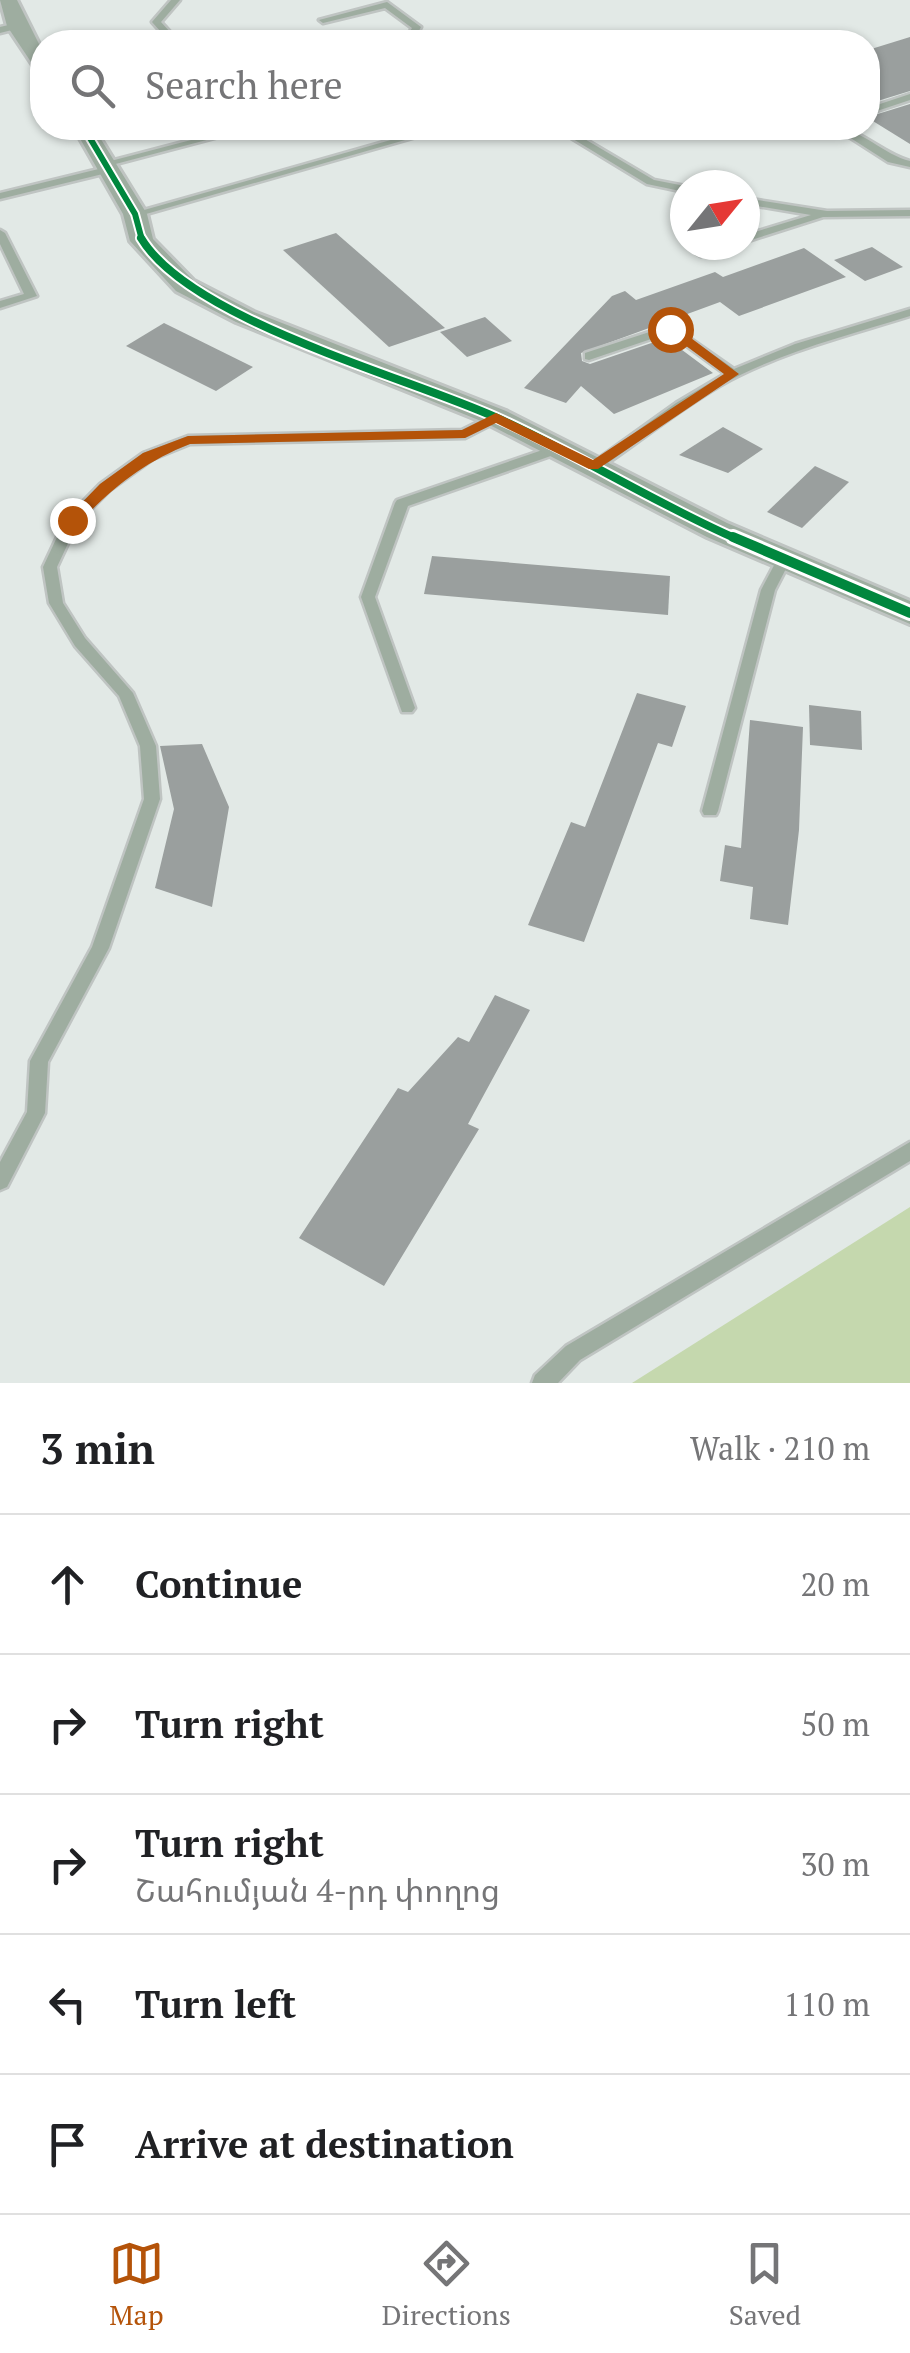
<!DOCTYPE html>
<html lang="en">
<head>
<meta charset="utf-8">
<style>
	body { margin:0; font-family:"PT Serif","Noto Sans Armenian",serif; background:#f2f2f2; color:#202124 }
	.compass { position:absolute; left:670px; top:170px; width:90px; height:90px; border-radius:50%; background:#fff; box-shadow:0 2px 8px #0004; rotate:60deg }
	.stop { position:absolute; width:30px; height:30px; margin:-22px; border:8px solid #b45309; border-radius:50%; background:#fff }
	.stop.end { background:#b45309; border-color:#fff; box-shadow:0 2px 10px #0008 }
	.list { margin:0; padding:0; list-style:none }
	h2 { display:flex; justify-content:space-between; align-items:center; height:130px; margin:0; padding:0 40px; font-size:42px }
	h2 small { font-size:32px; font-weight:400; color:#757577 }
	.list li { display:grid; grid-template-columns:65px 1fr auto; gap:30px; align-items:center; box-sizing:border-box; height:140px; padding:0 40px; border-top:2px solid #e0e0e0 }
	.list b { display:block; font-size:38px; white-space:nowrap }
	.list p { margin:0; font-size:32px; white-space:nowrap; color:#757577 }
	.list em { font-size:32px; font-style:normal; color:#757577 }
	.icon { flex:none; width:55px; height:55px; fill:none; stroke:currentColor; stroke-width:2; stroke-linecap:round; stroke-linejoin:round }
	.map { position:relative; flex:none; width:910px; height:1383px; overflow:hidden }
	.search { position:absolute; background:#fff; box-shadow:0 2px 8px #0004; left:30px; right:30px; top:30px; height:110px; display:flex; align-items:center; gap:25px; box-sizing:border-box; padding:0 35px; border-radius:40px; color:#757577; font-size:38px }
	.sheet { height:830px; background:#fff }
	nav { display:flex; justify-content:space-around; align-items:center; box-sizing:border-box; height:140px; border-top:2px solid #e0e0e0; background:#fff; font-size:28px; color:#757577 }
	nav a { display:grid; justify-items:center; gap:5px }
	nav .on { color:#b45309 }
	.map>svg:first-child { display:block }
	.green { fill:#c5d8ae }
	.building { fill:#9a9f9e }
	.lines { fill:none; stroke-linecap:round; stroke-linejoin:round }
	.lane-casing { stroke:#bfc4c2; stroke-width:5 }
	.street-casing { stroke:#bfc4c2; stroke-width:6 }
	.lane { fill:#9eada0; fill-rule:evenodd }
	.street { fill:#9eada0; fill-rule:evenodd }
	.cycleway-far2-casing { stroke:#fff; stroke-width:10 }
	.cycleway-far1-casing { stroke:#fff; stroke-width:12 }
	.cycleway-casing { stroke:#fff; stroke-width:16 }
	.cycleway-far2 { stroke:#00873e; stroke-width:6 }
	.cycleway-far1 { stroke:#00873e; stroke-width:8 }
	.cycleway { stroke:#00873e; stroke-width:10 }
	.route { fill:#b45309 }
</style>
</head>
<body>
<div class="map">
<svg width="910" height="1383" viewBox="0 0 910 1383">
	<rect width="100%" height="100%" fill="#e2e9e6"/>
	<!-- green -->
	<path class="green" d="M910,1207V1383H632Z"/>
	<!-- building -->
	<g class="building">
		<path d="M910,37V91L868,104V50Z"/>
		<path d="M910,104V144L868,118V117Z"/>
		<path d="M336,233L445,328L389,347L283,250Z"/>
		<path d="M872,247L903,267L865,281L834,260Z"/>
		<path d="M804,248L846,277L739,316L720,302L581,353L582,361L590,364L666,338L713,373L614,414L581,386L566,403L524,388L612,296L625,291L636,300L715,272L723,277Z"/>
		<path d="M485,317L512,341L467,357L440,332Z"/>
		<path d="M164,323L253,367L216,391L126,346Z"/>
		<path d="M723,427L763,449L728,473L679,455Z"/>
		<path d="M815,466L849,482L802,528L767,512Z"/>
		<path d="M432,556L670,576L668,615L424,594Z"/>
		<path d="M637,693L686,706L672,747L658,743L584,942L528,925L571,822L585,827Z"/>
		<path d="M809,705L861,711L862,750L810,745Z"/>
		<path d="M750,720L803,727L799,830L788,925L750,919L753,887L720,881L725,845L741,848Z"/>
		<path d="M202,744L229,807L212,907L155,888L174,809L160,746Z"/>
		<path d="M495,995L530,1010L468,1124L479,1129L384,1286L299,1238L398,1088L408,1092L458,1037L469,1042Z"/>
	</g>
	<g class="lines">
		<defs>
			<g id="lane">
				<path d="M171,0H180L161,22L179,42H170L152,22Z"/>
				<path d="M387,2L421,27L413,42H404L412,28L385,8L323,23L319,20Z"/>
				<path d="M17,23L21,26L20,28L0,33V27Z"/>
				<path d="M910,94V100L868,114V108Z"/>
				<path d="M237,128H252L108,166L103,163Z"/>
				<path d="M433,128H447L139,216L130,214Z"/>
				<path d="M555,128H566L654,180L685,186V192L647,184Z"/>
				<path d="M835,128C859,127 884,155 910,161V167L888,162Z"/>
				<path d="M111,166L116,169L115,171L0,199V193Z"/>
				<path d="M745,198L827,211L910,210V216L823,217L745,242V235L811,215L745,204Z"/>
				<path d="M0,230L5,233L37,296L0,308V301L24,294L0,244Z"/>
				<path d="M714,245H730L701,256L696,253Z"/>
				<path d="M910,309V316C846,336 780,352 721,385C678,410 639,442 599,469L594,470L588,466L676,403L725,374L669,333L589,360L585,359V353L671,325L734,369L795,344Z"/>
				<path d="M496,413L500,414V420L465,438L190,444L153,459L110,490L78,522L57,567L63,603L85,638L133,693L156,746L160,799L109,948L48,1062L45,1113L7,1187L0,1190V1162L27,1112L30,1061L92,947L144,799L140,746L119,696L75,646L49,603L43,567L65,520L100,484L143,453L188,436L462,430Z"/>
				<path d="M560,444L566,448L565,451L408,506L375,597L415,708L412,712H402L361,597L395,503L397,500Z"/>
				<path d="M784,554L791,559L775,590L718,811L716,815H704L702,811L761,590L779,556Z"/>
				<path d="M910,1142V1161L580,1360L558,1383H532L535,1375L566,1346Z"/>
			</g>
			<g id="street">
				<path d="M0,0H17L42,50V70L35,68L7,26Z"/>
				<path d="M74,128H94L147,214L153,239L194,281L254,312L506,411L727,523L910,601V624L707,537L486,423L236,322L176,291L130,241L123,214Z"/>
			</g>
		</defs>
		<!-- lane casing -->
		<use href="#lane" class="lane-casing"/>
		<!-- street casing -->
		<use href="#street" class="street-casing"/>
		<!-- lane -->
		<use href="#lane" class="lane"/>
		<!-- street -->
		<use href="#street" class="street"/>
		<defs>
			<path id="cycleway-far2" d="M84,128L135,214L142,240"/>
			<path id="cycleway-far1" d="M141,238C190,320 404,376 495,417C578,454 656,504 739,540"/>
			<path id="cycleway" d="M733,537L910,613"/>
		</defs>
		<!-- cycleway-far2 casing -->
		<use href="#cycleway-far2" class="cycleway-far2-casing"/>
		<!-- cycleway-far1 casing -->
		<use href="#cycleway-far1" class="cycleway-far1-casing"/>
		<!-- cycleway casing -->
		<use href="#cycleway" class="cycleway-casing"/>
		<!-- cycleway-far2 -->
		<use href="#cycleway-far2" class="cycleway-far2"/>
		<!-- cycleway-far1 -->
		<use href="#cycleway-far1" class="cycleway-far1"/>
		<!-- cycleway -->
		<use href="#cycleway" class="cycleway"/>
	</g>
	<!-- route -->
	<path class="route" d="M666,326H675L739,374L598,469H589L496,423L465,438L190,444C144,462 112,488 78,524L65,520L100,484L143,453L188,436L462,430L496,413L593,460L724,374L666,331Z"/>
</svg>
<svg class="compass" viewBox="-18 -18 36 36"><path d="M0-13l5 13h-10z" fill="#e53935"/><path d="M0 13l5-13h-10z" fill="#757577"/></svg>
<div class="stop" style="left:670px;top:329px"></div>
<div class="stop end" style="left:72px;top:520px"></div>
<div class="search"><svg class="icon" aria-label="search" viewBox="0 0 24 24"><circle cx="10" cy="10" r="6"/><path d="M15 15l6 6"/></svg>Search here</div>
</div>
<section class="sheet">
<h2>3 min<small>Walk · 210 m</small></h2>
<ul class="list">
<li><svg class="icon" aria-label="ahead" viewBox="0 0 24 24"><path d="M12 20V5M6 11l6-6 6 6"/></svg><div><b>Continue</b></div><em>20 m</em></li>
<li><svg class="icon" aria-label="right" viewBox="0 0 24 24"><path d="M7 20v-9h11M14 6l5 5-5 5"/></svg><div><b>Turn right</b></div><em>50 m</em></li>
<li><svg class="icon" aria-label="right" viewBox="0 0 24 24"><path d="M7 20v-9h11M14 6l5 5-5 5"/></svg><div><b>Turn right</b><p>Շահումյան 4-րդ փողոց</p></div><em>30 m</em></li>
<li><svg class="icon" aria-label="left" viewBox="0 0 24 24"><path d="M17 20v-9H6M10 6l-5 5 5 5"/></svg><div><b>Turn left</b></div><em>110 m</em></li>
<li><svg class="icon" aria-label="arrive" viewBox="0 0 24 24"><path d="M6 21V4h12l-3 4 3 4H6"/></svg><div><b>Arrive at destination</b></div></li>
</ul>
</section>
<nav>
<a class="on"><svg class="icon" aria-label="map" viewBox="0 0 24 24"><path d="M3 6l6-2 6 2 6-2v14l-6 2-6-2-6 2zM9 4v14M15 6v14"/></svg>Map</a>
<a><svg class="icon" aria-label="directions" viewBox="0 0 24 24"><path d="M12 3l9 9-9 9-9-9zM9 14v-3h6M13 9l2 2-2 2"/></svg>Directions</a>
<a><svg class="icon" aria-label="saved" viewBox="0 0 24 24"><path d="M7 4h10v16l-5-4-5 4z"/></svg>Saved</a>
</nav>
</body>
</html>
